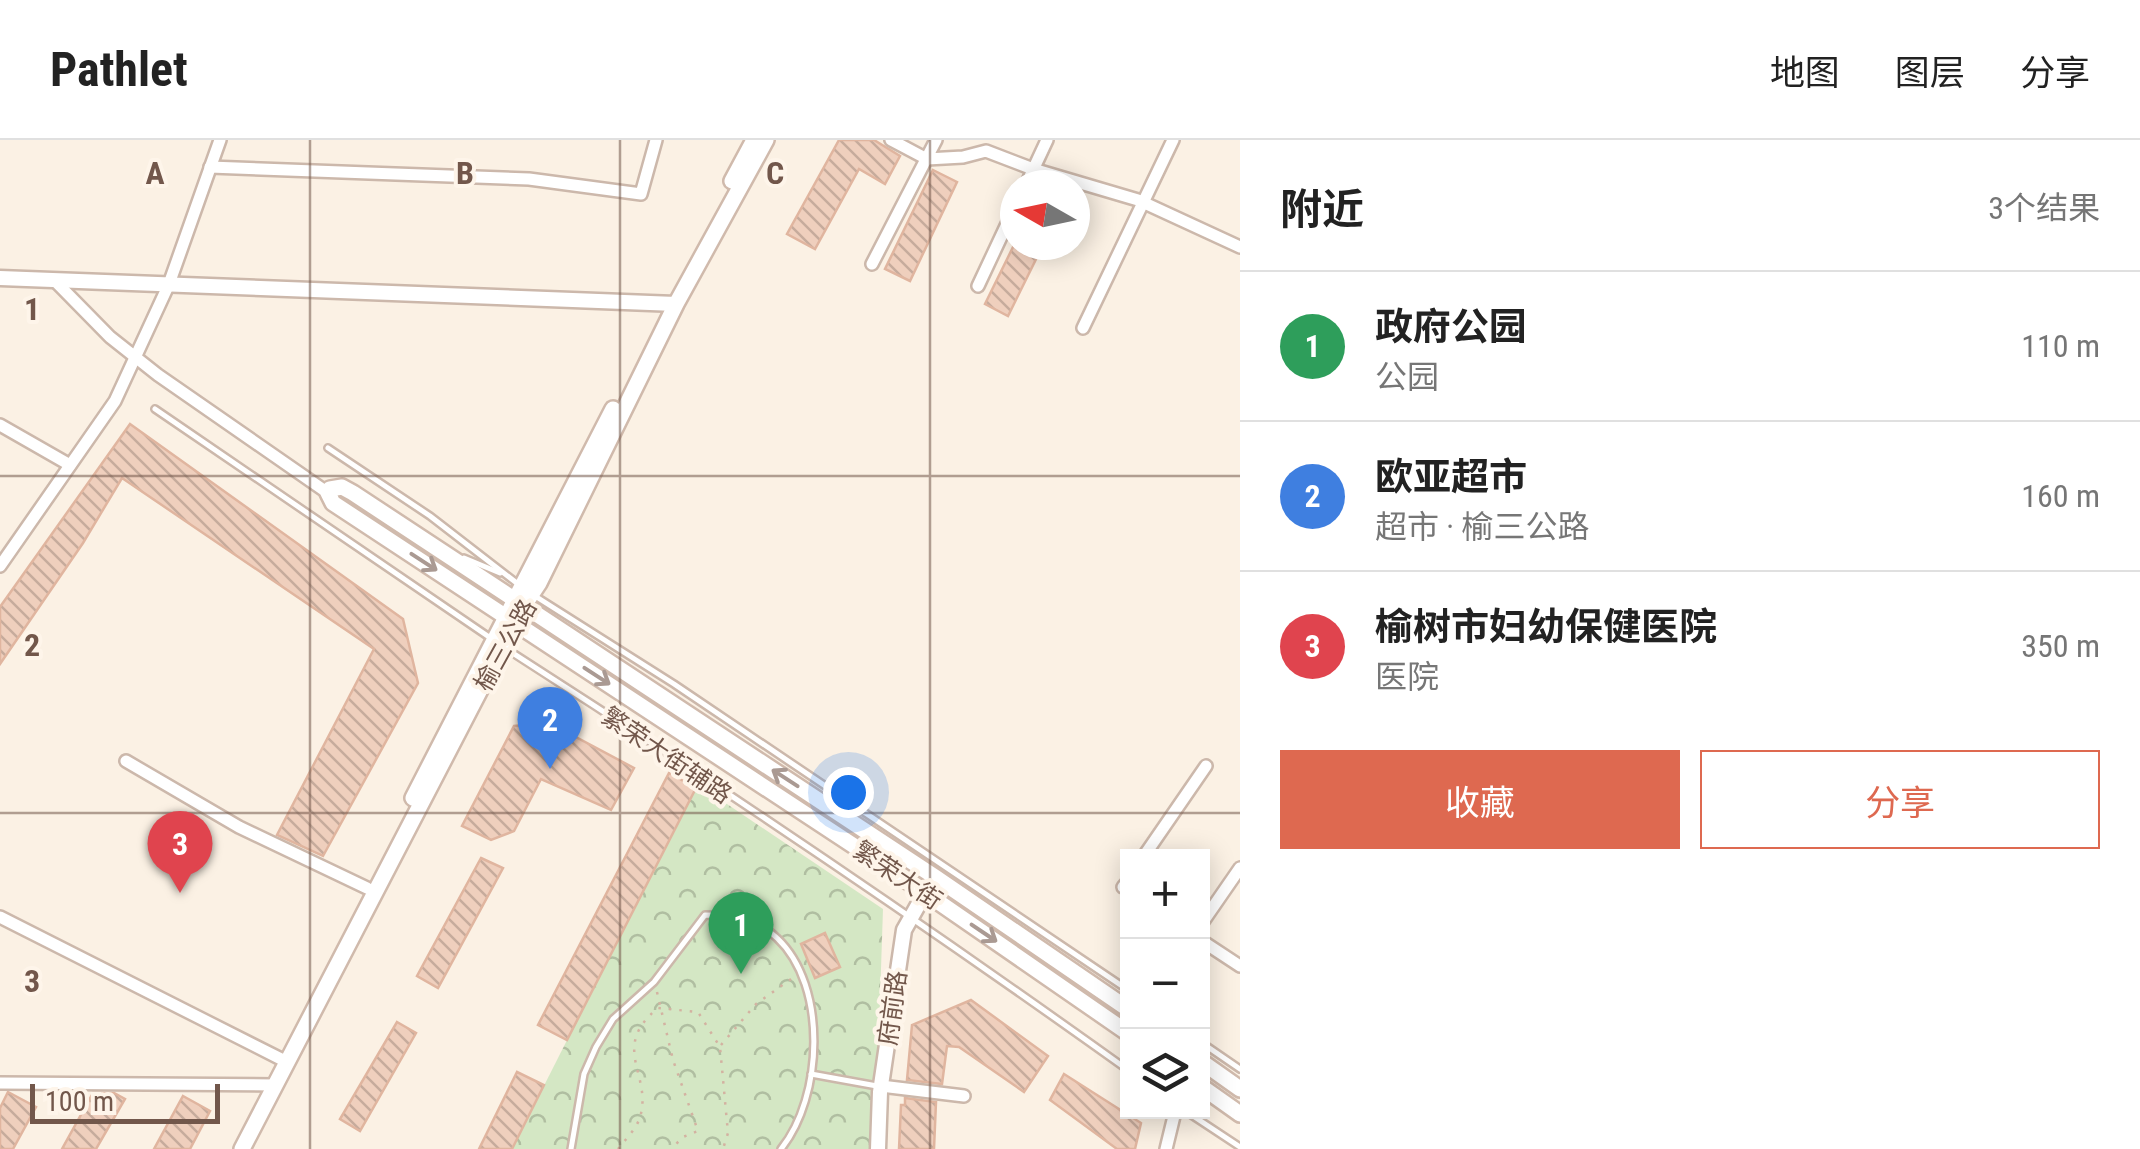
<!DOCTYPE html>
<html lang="zh">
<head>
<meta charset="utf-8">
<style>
	body { margin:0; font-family:"Roboto Condensed","Noto Sans SC",sans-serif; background:#f2f2f2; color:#222 }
	.controls { position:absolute; right:30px; bottom:30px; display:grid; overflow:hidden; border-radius:0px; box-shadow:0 5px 25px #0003 }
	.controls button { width:90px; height:90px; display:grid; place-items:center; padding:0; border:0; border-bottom:2px solid #e0e0e0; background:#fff; color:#222; font:50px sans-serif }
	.compass { position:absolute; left:1000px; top:30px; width:90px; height:90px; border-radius:50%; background:#fff; box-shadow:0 5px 25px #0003; rotate:279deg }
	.scale { position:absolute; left:30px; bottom:25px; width:190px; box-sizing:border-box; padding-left:10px; border:5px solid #72574b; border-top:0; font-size:28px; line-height:35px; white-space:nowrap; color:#72574b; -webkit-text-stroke:8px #fef5ea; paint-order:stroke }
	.you { position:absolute; left:848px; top:652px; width:35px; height:35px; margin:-25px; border:8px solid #fff; border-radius:50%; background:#1a73e8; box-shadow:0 0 0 15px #1a73e833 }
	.badge { display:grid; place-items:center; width:65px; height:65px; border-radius:50%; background:#de6950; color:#fff; font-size:32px; font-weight:700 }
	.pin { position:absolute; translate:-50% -82px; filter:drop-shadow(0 2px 5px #0008) }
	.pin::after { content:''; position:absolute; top:52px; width:35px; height:30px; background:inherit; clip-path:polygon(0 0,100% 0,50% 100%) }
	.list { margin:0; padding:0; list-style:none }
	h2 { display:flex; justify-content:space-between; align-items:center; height:130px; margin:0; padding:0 40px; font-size:42px }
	h2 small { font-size:32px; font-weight:400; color:#767676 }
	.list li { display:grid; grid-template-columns:65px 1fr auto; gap:30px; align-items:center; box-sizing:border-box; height:150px; padding:0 40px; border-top:2px solid #e0e0e0 }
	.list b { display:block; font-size:38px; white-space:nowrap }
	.list p { margin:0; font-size:32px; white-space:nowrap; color:#767676 }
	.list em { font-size:32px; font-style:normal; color:#767676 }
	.actions { display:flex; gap:20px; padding:30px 40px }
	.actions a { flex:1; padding:22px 0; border:2px solid #de6950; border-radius:0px; text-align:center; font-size:35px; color:#de6950 }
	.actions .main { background:#de6950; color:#fff }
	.icon { flex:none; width:55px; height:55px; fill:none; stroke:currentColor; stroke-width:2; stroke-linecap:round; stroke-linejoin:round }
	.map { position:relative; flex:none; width:1240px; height:1009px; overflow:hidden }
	header { display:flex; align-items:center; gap:60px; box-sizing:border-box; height:140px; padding:0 50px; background:#fff; border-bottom:2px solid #e0e0e0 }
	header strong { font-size:48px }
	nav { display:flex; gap:55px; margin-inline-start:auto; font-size:35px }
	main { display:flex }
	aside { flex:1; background:#fff }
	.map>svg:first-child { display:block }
	.forest { fill:url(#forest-crowns) }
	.building { fill:url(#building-back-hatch); stroke:#e0b59f; stroke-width:2.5 }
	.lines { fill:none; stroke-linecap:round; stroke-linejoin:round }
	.service-casing { stroke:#ccb8ab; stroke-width:10 }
	.minor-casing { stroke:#ccb8ab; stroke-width:16 }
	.tertiary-casing { stroke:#ccb8ab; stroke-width:19 }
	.secondary-casing { stroke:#d0baac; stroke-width:20 }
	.path { stroke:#d3b2a1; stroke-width:2.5; stroke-dasharray:2.5 8; stroke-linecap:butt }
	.service { stroke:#fff; stroke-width:5 }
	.minor { stroke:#fff; stroke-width:11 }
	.tertiary { stroke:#fff; stroke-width:14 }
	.secondary { stroke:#fff; stroke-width:15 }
	.oneway { stroke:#aa9a93 }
	.grid { fill:none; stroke:#72574b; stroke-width:2.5; stroke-opacity:0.55 }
	.labels { text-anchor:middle; stroke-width:8; stroke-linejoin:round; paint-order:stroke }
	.street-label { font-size:25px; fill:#72574b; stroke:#fef5ea }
	.grid-label { font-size:32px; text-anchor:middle; font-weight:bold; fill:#72574b; stroke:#fef5ea; stroke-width:8; stroke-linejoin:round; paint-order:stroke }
</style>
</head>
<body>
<header>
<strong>Pathlet</strong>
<nav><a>地图</a><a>图层</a><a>分享</a></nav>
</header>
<main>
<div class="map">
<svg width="1240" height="1009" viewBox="0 0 1240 1009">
	<defs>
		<pattern id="forest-crowns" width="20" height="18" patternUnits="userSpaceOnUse" patternTransform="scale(2.5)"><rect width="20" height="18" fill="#d4e7c4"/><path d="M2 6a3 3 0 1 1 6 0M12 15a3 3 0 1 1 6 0" fill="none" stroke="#b0bea1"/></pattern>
		<pattern id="building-back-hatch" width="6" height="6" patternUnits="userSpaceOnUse" patternTransform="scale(2.5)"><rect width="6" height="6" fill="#efcfbd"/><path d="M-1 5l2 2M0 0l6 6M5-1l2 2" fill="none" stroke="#c6ab9c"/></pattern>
	</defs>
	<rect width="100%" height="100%" fill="#fbf1e4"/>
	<!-- forest -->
	<path class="forest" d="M695,647L724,662L883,769L875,1009H512Z"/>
	<!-- building -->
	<g class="building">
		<path d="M839,0H874L900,16L885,44L859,29L815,109L787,94Z"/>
		<path d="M933,30L957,42L910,141L885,129Z"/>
		<path d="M1014,105H1043L1008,176L985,164Z"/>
		<path d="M130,284L403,479L418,543L323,716L277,695L374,509L122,338L83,403L0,524V467Z"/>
		<path d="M537,584L555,586L634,628L611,670L541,639L514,691L491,700L462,686L514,586Z"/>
		<path d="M669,633L696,648L567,900L538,885Z"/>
		<path d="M481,718L503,728L438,848L417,836Z"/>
		<path d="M825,793L840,827L815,838L801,804Z"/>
		<path d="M971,860L1048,916L1024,952L959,907L947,906L942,944L907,940L912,885Z"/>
		<path d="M397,882L416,893L360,991L340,979Z"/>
		<path d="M517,932L544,945L512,1009H479Z"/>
		<path d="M1064,934L1141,983L1135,1009H1117L1050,960Z"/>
		<path d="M8,952L36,967L13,1009H0V968Z"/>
		<path d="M93,953H114L125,959L96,1009H62Z"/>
		<path d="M183,956L210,971L190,1009H154Z"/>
		<path d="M905,958L936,962L934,1009H899L901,965H905Z"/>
	</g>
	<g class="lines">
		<defs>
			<g id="service">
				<path d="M155,269L492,499"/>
				<path d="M328,308L430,376L518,444"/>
				<path d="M464,418L500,433"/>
				<path d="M535,456L674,544L1128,850"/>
				<path d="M505,508C716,643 924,784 1128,930"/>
				<path d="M1202,903L1240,929"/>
				<path d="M811,934L877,946"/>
				<path d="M1187,972L1240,1007"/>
				<path d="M571,1009L584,934L596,907L613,879L654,842L705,775C731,775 757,778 777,798C828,846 823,957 781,1009"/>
			</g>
			<g id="minor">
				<path d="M891,0L927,19L963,17L986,11L1033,29L1138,60L1240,107"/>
				<path d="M210,27L529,39L641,54L656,0"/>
				<path d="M1026,45L1047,0"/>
				<path d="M872,124L936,0"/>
				<path d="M54,140L110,197L158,235L328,353"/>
				<path d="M978,146L1015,67"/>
				<path d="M1083,188L1173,0"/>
				<path d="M0,285L70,325"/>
				<path d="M0,426L115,261L169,144L220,0"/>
				<path d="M126,621L239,687L367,748"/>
				<path d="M1144,716L1206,626"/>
				<path d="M1128,741L1123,747L1128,750"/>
				<path d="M0,777L287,922"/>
				<path d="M1202,783L1240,728"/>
				<path d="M1202,801L1240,826"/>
				<path d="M0,943L275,945"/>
				<path d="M881,946L964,956"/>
				<path d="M1166,1009L1175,972"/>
			</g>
			<g id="tertiary">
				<path d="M0,138L676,164"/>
				<path d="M878,1009L880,952L904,790L930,744"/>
			</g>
			<g id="secondary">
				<path d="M732,41L754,0"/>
				<path d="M413,658L613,269"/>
				<path d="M1128,869L935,737L353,353L342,347L330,349L328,353L333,363L924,752L1128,893"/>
				<path d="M1202,922L1240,949"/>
				<path d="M1202,947L1240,974"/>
				<path d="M242,1009L523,467L539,443L676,164L766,0"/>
			</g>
		</defs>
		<!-- service casing -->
		<use href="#service" class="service-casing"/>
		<!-- minor casing -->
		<use href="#minor" class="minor-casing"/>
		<!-- tertiary casing -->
		<use href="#tertiary" class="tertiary-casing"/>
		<!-- secondary casing -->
		<use href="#secondary" class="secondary-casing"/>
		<!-- path -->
		<g class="path">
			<path d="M657,852L673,920L698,991L683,997L671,1009"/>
			<path d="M721,905L756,864L791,839"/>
			<path d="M618,1009C625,1000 637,988 640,977C653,935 609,908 658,868L698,872L720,907L728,993L723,1009"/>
		</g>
		<!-- service -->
		<use href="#service" class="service"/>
		<!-- minor -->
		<use href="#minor" class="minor"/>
		<!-- tertiary -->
		<use href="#tertiary" class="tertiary"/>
		<!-- secondary -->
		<use href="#secondary" class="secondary"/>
	</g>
	<!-- one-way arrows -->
	<defs><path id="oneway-shaft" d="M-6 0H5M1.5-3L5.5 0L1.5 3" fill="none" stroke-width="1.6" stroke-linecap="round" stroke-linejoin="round" transform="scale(2.5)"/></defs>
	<g class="oneway">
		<use href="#oneway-shaft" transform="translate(424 422) rotate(33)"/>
		<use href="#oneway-shaft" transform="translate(597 536) rotate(33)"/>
		<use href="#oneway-shaft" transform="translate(785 638) rotate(-147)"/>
		<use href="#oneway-shaft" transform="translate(984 793) rotate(34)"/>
	</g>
	<!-- grid -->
	<path class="grid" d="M310,0V1009M620,0V1009M930,0V1009M0,336H1240M0,673H1240"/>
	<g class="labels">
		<!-- street labels -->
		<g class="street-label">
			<text transform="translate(505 505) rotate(-61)" y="9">榆三公路</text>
			<text transform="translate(667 615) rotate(34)" y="9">繁荣大街辅路</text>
			<text transform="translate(898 735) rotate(34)" y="9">繁荣大街</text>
			<text transform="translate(892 868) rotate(-82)" y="9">府前路</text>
		</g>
	</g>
	<g class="grid-label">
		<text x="155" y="44">A</text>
		<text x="465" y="44">B</text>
		<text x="775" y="44">C</text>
		<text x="32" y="180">1</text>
		<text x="32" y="516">2</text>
		<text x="32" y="852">3</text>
	</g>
</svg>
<div class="controls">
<button>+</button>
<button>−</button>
<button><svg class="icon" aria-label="layers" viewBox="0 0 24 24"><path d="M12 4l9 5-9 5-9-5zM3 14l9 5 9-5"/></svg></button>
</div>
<svg class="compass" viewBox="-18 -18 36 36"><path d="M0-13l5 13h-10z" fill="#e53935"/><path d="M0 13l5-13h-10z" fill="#767676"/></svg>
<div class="scale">100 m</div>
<div class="you"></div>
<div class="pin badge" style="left:741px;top:834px;background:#2e9e5b">1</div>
<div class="pin badge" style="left:550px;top:629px;background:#3f7fe0">2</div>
<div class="pin badge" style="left:180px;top:753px;background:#e0444e">3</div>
</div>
<aside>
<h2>附近<small>3个结果</small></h2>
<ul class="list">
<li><span class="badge" style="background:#2e9e5b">1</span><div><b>政府公园</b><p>公园</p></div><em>110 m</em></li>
<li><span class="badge" style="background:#3f7fe0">2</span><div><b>欧亚超市</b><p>超市 · 榆三公路</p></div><em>160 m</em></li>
<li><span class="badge" style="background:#e0444e">3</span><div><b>榆树市妇幼保健医院</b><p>医院</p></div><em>350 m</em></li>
</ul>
<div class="actions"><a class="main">收藏</a><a>分享</a></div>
</aside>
</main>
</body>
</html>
